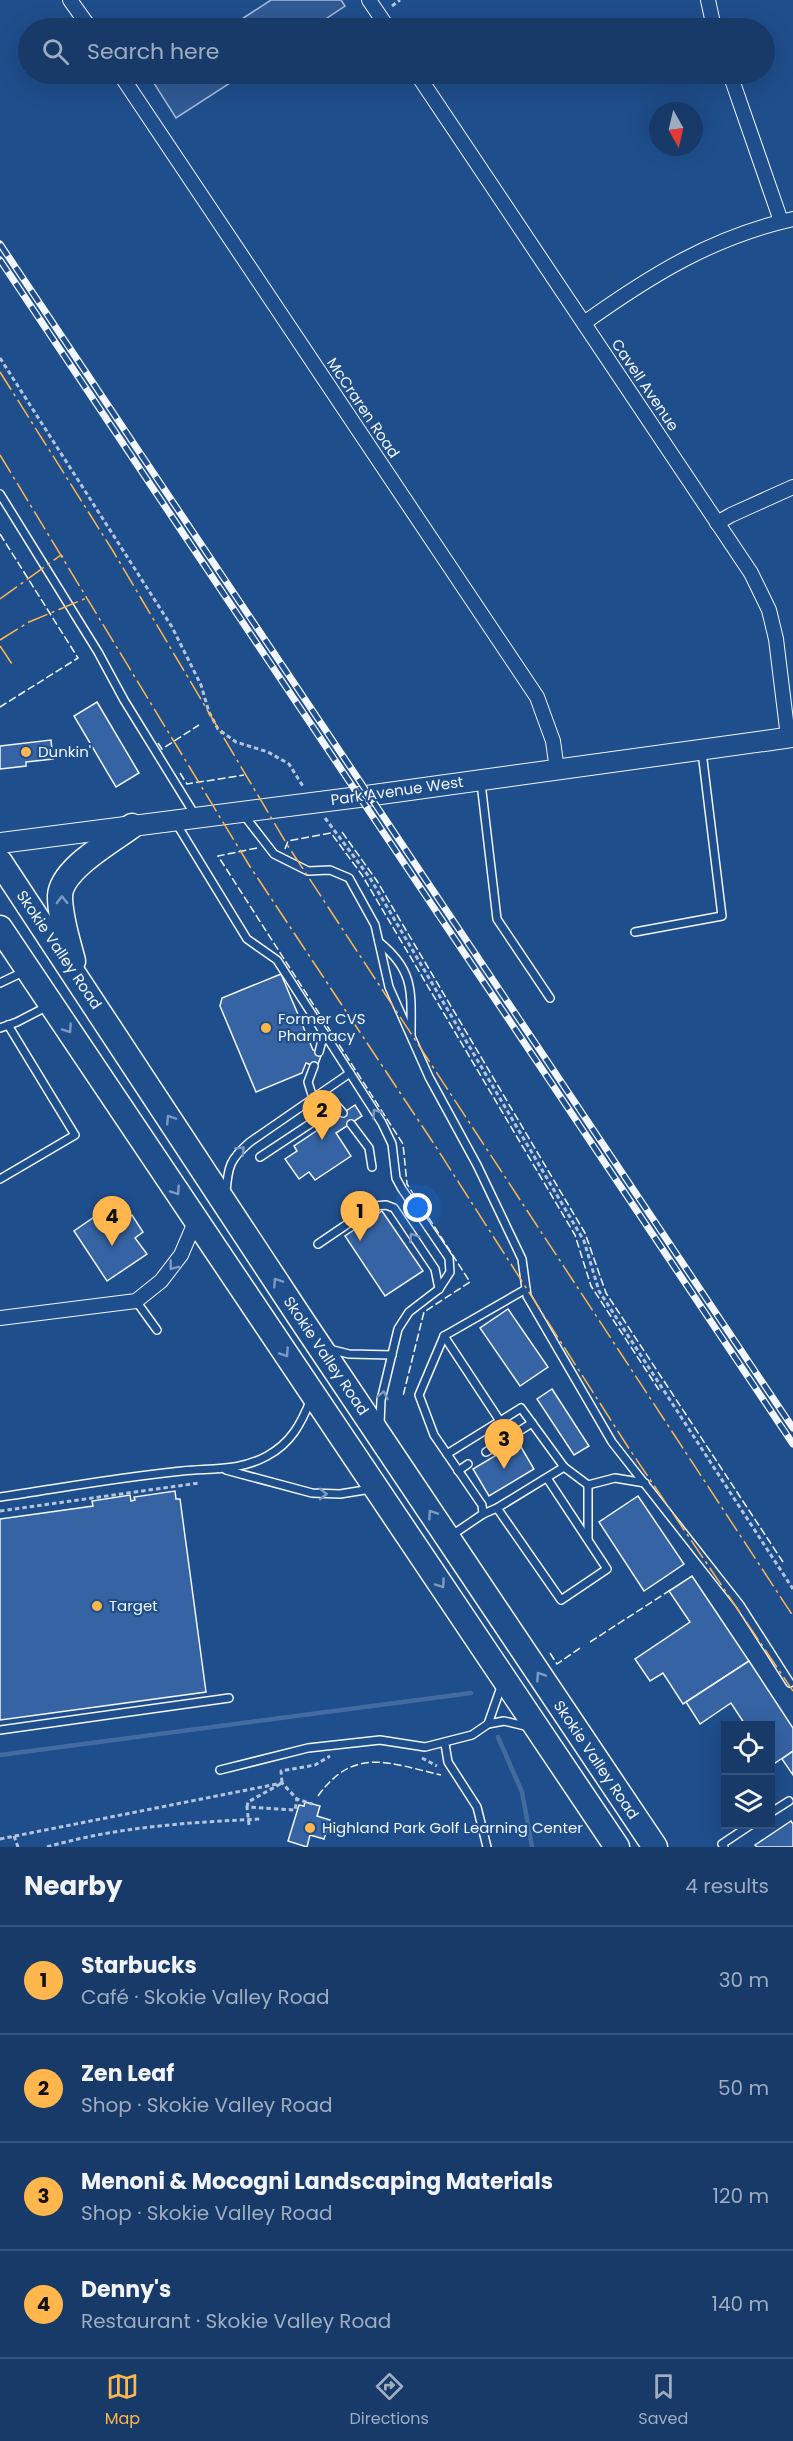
<!DOCTYPE html>
<html lang="en">
<head>
<meta charset="utf-8">
<style>
	body { margin:0; font-family:Poppins,sans-serif; background:#244571; color:#f1f3f6 }
	.controls { position:absolute; right:18px; bottom:18px; display:grid; overflow:hidden; border-radius:0px; box-shadow:0 6px 24px #0002 }
	.controls button { width:54px; height:54px; display:grid; place-items:center; padding:0; border:0; border-bottom:2px solid #36547d; background:#173a69; color:#f1f3f6; font:30px sans-serif }
	.compass { position:absolute; left:649px; top:102px; width:54px; height:54px; border-radius:50%; background:#173a69; box-shadow:0 6px 24px #0002; rotate:172deg }
	.you { position:absolute; left:418px; top:1208px; width:21px; height:21px; margin:-15px; border:4px solid #fff; border-radius:50%; background:#1a73e8; box-shadow:0 0 0 9px #1a73e833 }
	.badge { display:grid; place-items:center; width:39px; height:39px; border-radius:50%; background:#ffb74d; color:#111; font-size:20px; font-weight:700 }
	.pin { position:absolute; translate:-50% -50px; filter:drop-shadow(0 2px 3px #0008) }
	.pin::after { content:''; position:absolute; top:32px; width:21px; height:18px; background:inherit; clip-path:polygon(0 0,100% 0,50% 100%) }
	.list { margin:0; padding:0; list-style:none }
	h2 { display:flex; justify-content:space-between; align-items:center; height:78px; margin:0; padding:0 24px; font-size:26px }
	h2 small { font-size:20px; font-weight:400; color:#9eadc0 }
	.list li { display:grid; grid-template-columns:39px 1fr auto; gap:18px; align-items:center; box-sizing:border-box; height:108px; padding:0 24px; border-top:2px solid #36547d }
	.list b { display:block; font-size:22px; white-space:nowrap }
	.list p { margin:0; font-size:20px; white-space:nowrap; color:#9eadc0 }
	.list em { font-size:20px; font-style:normal; color:#9eadc0 }
	.icon { flex:none; width:33px; height:33px; fill:none; stroke:currentColor; stroke-width:2; stroke-linecap:round; stroke-linejoin:round }
	.map { position:relative; flex:none; width:793px; height:1847px; overflow:hidden }
	.search { position:absolute; background:#173a69; box-shadow:0 6px 24px #0002; left:18px; right:18px; top:18px; height:66px; display:flex; align-items:center; gap:15px; box-sizing:border-box; padding:0 21px; border-radius:33px; color:#9eadc0; font-size:22px }
	.sheet { height:510px; background:#173a69 }
	nav { display:flex; justify-content:space-around; align-items:center; box-sizing:border-box; height:84px; border-top:2px solid #36547d; background:#173a69; font-size:16px; color:#9eadc0 }
	nav a { display:grid; justify-items:center; gap:3px }
	nav .on { color:#ffb74d }
	.map>svg:first-child { display:block }
	.green { fill:#305b95; stroke:#a8bbd7; stroke-width:1.5 }
	.lines { fill:none; stroke-linecap:round; stroke-linejoin:round }
	.stream { stroke:#446ba0; stroke-width:4.5 }
	.building { fill:#3563a3; stroke:#f2f6ff; stroke-width:1.5 }
	.lane-casing { stroke:#f2f6ff; stroke-width:10 }
	.street-casing { stroke:#f2f6ff; stroke-width:16 }
	.secondary-casing { stroke:#f2f6ff; stroke-width:22 }
	.highway-casing { stroke:#f2f6ff; stroke-width:27 }
	.path { stroke:#b3c4dc; stroke-width:3; stroke-dasharray:4.5 3; stroke-linecap:butt }
	.lane { stroke:#1f4e8c; stroke-width:7 }
	.street { stroke:#1f4e8c; stroke-width:14 }
	.secondary { stroke:#1f4e8c; stroke-width:20 }
	.highway { stroke:#1f4e8c; stroke-width:24 }
	.rail-casing { stroke:#f2f6ff; stroke-width:7 }
	.rail { stroke:#1f4e8c; stroke-width:4.5; stroke-dasharray:14; stroke-linecap:butt }
	.fence { stroke:#f2f6ff; stroke-width:1.5; stroke-dasharray:8 3; stroke-linecap:butt }
	.power { stroke:#ffb74d; stroke-width:1.5; stroke-dasharray:21 4.5 3 4.5; stroke-linecap:butt }
	.oneway { stroke:#7e9ac0 }
	.poi-dot { fill:#ffb74d; stroke:#1f4e8c; stroke-width:2 }
	.labels { text-anchor:middle; stroke-width:4.5; stroke-linejoin:round; paint-order:stroke }
	.street-label { font-size:15px; fill:#f2f6ff; stroke:#1f4e8c }
	.poi-label { font-size:15px; fill:#f2f6ff; stroke:#1f4e8c; text-anchor:start }
</style>
</head>
<body>
<div class="map">
<svg width="793" height="1847" viewBox="0 0 793 1847">
	<rect width="100%" height="100%" fill="#1f4e8c"/>
	<!-- green -->
	<g class="green">
		<path d="M271,0H341L345,6L312,28H228Z"/>
		<path d="M161,74H244L176,118L152,80Z"/>
	</g>
	<g class="lines">
		<!-- stream -->
		<g class="stream">
			<path d="M498,1737L522,1792L532,1847"/>
			<path d="M0,1755L471,1693"/>
		</g>
	</g>
	<!-- building -->
	<g class="building">
		<path d="M97,702L139,773L116,787L74,716Z"/>
		<path d="M51,740L53,759L26,762V766L0,769V746Z"/>
		<path d="M281,974L313,1050L322,1053L317,1067L306,1063L302,1073L256,1092L220,1006L222,998Z"/>
		<path d="M355,1105L362,1116L336,1133L351,1156L315,1180L309,1172L299,1179L285,1159L297,1151L294,1146Z"/>
		<path d="M113,1204L124,1221L132,1215L143,1232L135,1238L147,1254L107,1281L74,1231Z"/>
		<path d="M382,1211L423,1271L385,1296L345,1236Z"/>
		<path d="M508,1309L548,1367L520,1386L480,1328Z"/>
		<path d="M552,1389L589,1446L574,1455L537,1399Z"/>
		<path d="M518,1442L534,1469L489,1496L473,1469Z"/>
		<path d="M175,1491L176,1499H180L206,1692L0,1720V1519L93,1506L92,1501L130,1495L131,1501L135,1500L134,1497Z"/>
		<path d="M638,1496L684,1564L644,1591L599,1522Z"/>
		<path d="M692,1576L749,1661L683,1704L663,1673L650,1681L635,1659L690,1622L669,1591Z"/>
		<path d="M749,1661L793,1728V1751L772,1765L770,1762V1726H746L731,1703L700,1724L686,1702Z"/>
		<path d="M793,1751V1775L782,1759Z"/>
		<path d="M305,1802L320,1806L317,1816L330,1820L324,1839L310,1835L307,1847L288,1841L299,1805L304,1806Z"/>
		<path d="M791,1821L793,1824V1847H757L755,1845Z"/>
	</g>
	<g class="lines">
		<defs>
			<g id="lane">
				<path d="M0,494L98,652L124,700L195,815"/>
				<path d="M481,783L497,919L550,998"/>
				<path d="M243,814L274,854L308,871L330,870L349,878L375,925L389,987L429,1077L477,1165L522,1259L527,1296L612,1442L740,1605L790,1683"/>
				<path d="M176,823L247,939L277,960L382,1123L392,1144L396,1178L402,1189L449,1258L450,1272L439,1289L409,1312L398,1329L381,1400L380,1424"/>
				<path d="M635,932L722,916L702,752"/>
				<path d="M379,942C415,971 411,992 411,1035"/>
				<path d="M0,983L23,972"/>
				<path d="M0,1028L17,1022L46,1007"/>
				<path d="M319,1052L324,1033"/>
				<path d="M313,1098L308,1082L314,1066"/>
				<path d="M351,1124L369,1148L372,1167"/>
				<path d="M260,1157L337,1106L343,1113"/>
				<path d="M0,1179L75,1135L8,1025"/>
				<path d="M226,1192C228,1166 230,1159 250,1142L350,1073"/>
				<path d="M318,1244L374,1206L386,1205L394,1208L435,1269L439,1289"/>
				<path d="M136,1301L157,1330"/>
				<path d="M444,1336L500,1421"/>
				<path d="M329,1349L349,1354L392,1355"/>
				<path d="M486,1452L532,1423"/>
				<path d="M447,1454L521,1408L564,1467L497,1508"/>
				<path d="M564,1467L588,1485L615,1478L645,1483"/>
				<path d="M226,1470L312,1493L340,1494L371,1489"/>
				<path d="M458,1471L468,1464"/>
				<path d="M0,1497C61,1488 121,1477 182,1471C212,1468 240,1471 267,1456C291,1443 301,1424 311,1399"/>
				<path d="M483,1514L497,1508L561,1600L607,1569L547,1478"/>
				<path d="M452,1535L483,1514L482,1505L434,1435L419,1395L444,1336L526,1289"/>
				<path d="M588,1539V1485"/>
				<path d="M488,1724L501,1687"/>
				<path d="M0,1730L229,1698"/>
				<path d="M445,1744L448,1762L477,1807L487,1847"/>
				<path d="M220,1770L308,1748L380,1740L425,1747L472,1735L488,1724L504,1721L529,1727"/>
				<path d="M770,1813L789,1801"/>
				<path d="M724,1847L722,1844L752,1824"/>
			</g>
			<g id="street">
				<path d="M70,0L90,28"/>
				<path d="M369,0L388,28"/>
				<path d="M708,0L714,28"/>
				<path d="M120,74L537,697L553,741L557,770"/>
				<path d="M417,74L751,573L769,610L776,639L788,737"/>
				<path d="M730,74L781,221"/>
				<path d="M584,323C650,276 712,237 793,219"/>
				<path d="M717,523L731,515L793,487"/>
				<path d="M0,1318L136,1301L161,1281L181,1255L196,1220"/>
			</g>
			<path id="secondary" d="M0,843L359,797L793,737"/>
			<g id="highway">
				<path d="M0,862L299,1316L655,1847"/>
				<path d="M0,928L617,1847"/>
				<path d="M73,961C68,941 60,918 60,896C61,869 112,841 132,826"/>
			</g>
		</defs>
		<!-- lane casing -->
		<use href="#lane" class="lane-casing"/>
		<!-- street casing -->
		<use href="#street" class="street-casing"/>
		<!-- secondary casing -->
		<use href="#secondary" class="secondary-casing"/>
		<!-- highway casing -->
		<use href="#highway" class="highway-casing"/>
		<!-- path -->
		<g class="path">
			<path d="M392,6L400,0"/>
			<path d="M0,358L172,627L201,685L209,712L218,729L236,742L268,752L289,764L304,788"/>
			<path d="M325,818L370,878L584,1241L599,1291L793,1589"/>
			<path d="M0,1511L199,1483"/>
			<path d="M422,1758L437,1766"/>
			<path d="M247,1807L248,1802L282,1783L281,1771L315,1765L330,1756"/>
			<path d="M249,1825L247,1807L295,1810L297,1799"/>
			<path d="M14,1836L18,1847"/>
			<path d="M0,1839L282,1783L297,1799L312,1804"/>
			<path d="M47,1847C116,1827 190,1822 262,1819"/>
		</g>
		<!-- lane -->
		<use href="#lane" class="lane"/>
		<!-- street -->
		<use href="#street" class="street"/>
		<!-- secondary -->
		<use href="#secondary" class="secondary"/>
		<!-- highway -->
		<use href="#highway" class="highway"/>
		<defs>
			<g id="rail">
				<path d="M0,244L793,1428"/>
				<path d="M0,260L793,1444"/>
			</g>
		</defs>
		<!-- rail casing -->
		<use href="#rail" class="rail-casing"/>
		<!-- rail -->
		<use href="#rail" class="rail"/>
		<!-- fence -->
		<g class="fence">
			<path d="M0,534L78,658L0,707"/>
			<path d="M158,743L162,749L199,725"/>
			<path d="M180,773L187,784L244,775"/>
			<path d="M342,832L377,881L585,1233L606,1293L783,1562"/>
			<path d="M257,848L218,856L403,1144L407,1184L470,1282L424,1312L403,1396"/>
			<path d="M285,849L288,841L331,833L362,875L575,1235L591,1286L659,1390"/>
			<path d="M590,1642L672,1589"/>
			<path d="M550,1653L557,1664L580,1648"/>
			<path d="M318,1796C354,1746 389,1763 441,1775"/>
		</g>
		<!-- power -->
		<g class="power">
			<path d="M0,372L113,551L288,846L793,1616"/>
			<path d="M0,455L249,865L436,1147L628,1447L793,1691"/>
			<path d="M0,599L61,555L63,557"/>
			<path d="M0,640L29,622L89,597"/>
			<path d="M0,646L14,667"/>
		</g>
	</g>
	<!-- one-way arrows -->
	<defs><path id="oneway-chevron" d="M-2-3.5L2.5 0L-2 3.5" fill="none" stroke-width="1.6" stroke-linecap="round" stroke-linejoin="round" transform="scale(1.5)"/></defs>
	<g class="oneway">
		<use href="#oneway-chevron" transform="translate(62 900) rotate(-91)"/>
		<use href="#oneway-chevron" transform="translate(68 1029) rotate(56)"/>
		<use href="#oneway-chevron" transform="translate(376 1113) rotate(-123)"/>
		<use href="#oneway-chevron" transform="translate(170 1119) rotate(-123)"/>
		<use href="#oneway-chevron" transform="translate(241 1150) rotate(-45)"/>
		<use href="#oneway-chevron" transform="translate(176 1191) rotate(56)"/>
		<use href="#oneway-chevron" transform="translate(413 1237) rotate(-124)"/>
		<use href="#oneway-chevron" transform="translate(173 1266) rotate(128)"/>
		<use href="#oneway-chevron" transform="translate(277 1282) rotate(-123)"/>
		<use href="#oneway-chevron" transform="translate(285 1353) rotate(56)"/>
		<use href="#oneway-chevron" transform="translate(383 1395) rotate(-79)"/>
		<use href="#oneway-chevron" transform="translate(323 1494)"/>
		<use href="#oneway-chevron" transform="translate(432 1514) rotate(-124)"/>
		<use href="#oneway-chevron" transform="translate(441 1584) rotate(56)"/>
		<use href="#oneway-chevron" transform="translate(540 1676) rotate(-124)"/>
	</g>
	<!-- markers -->
	<g class="poi-dot">
		<circle cx="26" cy="752" r="6"/>
		<circle cx="266" cy="1028" r="6"/>
		<circle cx="97" cy="1606" r="6"/>
		<circle cx="310" cy="1828" r="6"/>
	</g>
	<g class="labels">
		<!-- street labels -->
		<g class="street-label">
			<text transform="translate(645 385) rotate(56)" y="5">Cavell Avenue</text>
			<text transform="translate(363 408) rotate(56)" y="5">McCraren Road</text>
			<text transform="translate(397 791) rotate(-8)" y="5">Park Avenue West</text>
			<text transform="translate(59 950) rotate(56)" y="5">Skokie Valley Road</text>
			<text transform="translate(326 1356) rotate(56)" y="5">Skokie Valley Road</text>
			<text transform="translate(596 1760) rotate(56)" y="5">Skokie Valley Road</text>
		</g>
		<!-- poi labels -->
		<g class="poi-label">
			<text x="38" y="757">Dunkin'</text>
			<text x="278" y="1024">Former CVS<tspan x="278" dy="17">Pharmacy</tspan></text>
			<text x="109" y="1611">Target</text>
			<text x="322" y="1833">Highland Park Golf Learning Center</text>
		</g>
	</g>
</svg>
<div class="controls">
<button><svg class="icon" aria-label="locate" viewBox="0 0 24 24"><circle cx="12" cy="12" r="6"/><path d="M12 2v4M12 18v4M2 12h4M18 12h4"/></svg></button>
<button><svg class="icon" aria-label="layers" viewBox="0 0 24 24"><path d="M12 4l9 5-9 5-9-5zM3 14l9 5 9-5"/></svg></button>
</div>
<svg class="compass" viewBox="-18 -18 36 36"><path d="M0-13l5 13h-10z" fill="#e53935"/><path d="M0 13l5-13h-10z" fill="#9eadc0"/></svg>
<div class="you"></div>
<div class="pin badge" style="left:360px;top:1241px">1</div>
<div class="pin badge" style="left:322px;top:1140px">2</div>
<div class="pin badge" style="left:504px;top:1469px">3</div>
<div class="pin badge" style="left:112px;top:1246px">4</div>
<div class="search"><svg class="icon" aria-label="search" viewBox="0 0 24 24"><circle cx="10" cy="10" r="6"/><path d="M15 15l6 6"/></svg>Search here</div>
</div>
<section class="sheet">
<h2>Nearby<small>4 results</small></h2>
<ul class="list">
<li><span class="badge">1</span><div><b>Starbucks</b><p>Café · Skokie Valley Road</p></div><em>30 m</em></li>
<li><span class="badge">2</span><div><b>Zen Leaf</b><p>Shop · Skokie Valley Road</p></div><em>50 m</em></li>
<li><span class="badge">3</span><div><b>Menoni &amp; Mocogni Landscaping Materials</b><p>Shop · Skokie Valley Road</p></div><em>120 m</em></li>
<li><span class="badge">4</span><div><b>Denny's</b><p>Restaurant · Skokie Valley Road</p></div><em>140 m</em></li>
</ul>
</section>
<nav>
<a class="on"><svg class="icon" aria-label="map" viewBox="0 0 24 24"><path d="M3 6l6-2 6 2 6-2v14l-6 2-6-2-6 2zM9 4v14M15 6v14"/></svg>Map</a>
<a><svg class="icon" aria-label="directions" viewBox="0 0 24 24"><path d="M12 3l9 9-9 9-9-9zM9 14v-3h6M13 9l2 2-2 2"/></svg>Directions</a>
<a><svg class="icon" aria-label="saved" viewBox="0 0 24 24"><path d="M7 4h10v16l-5-4-5 4z"/></svg>Saved</a>
</nav>
</body>
</html>
